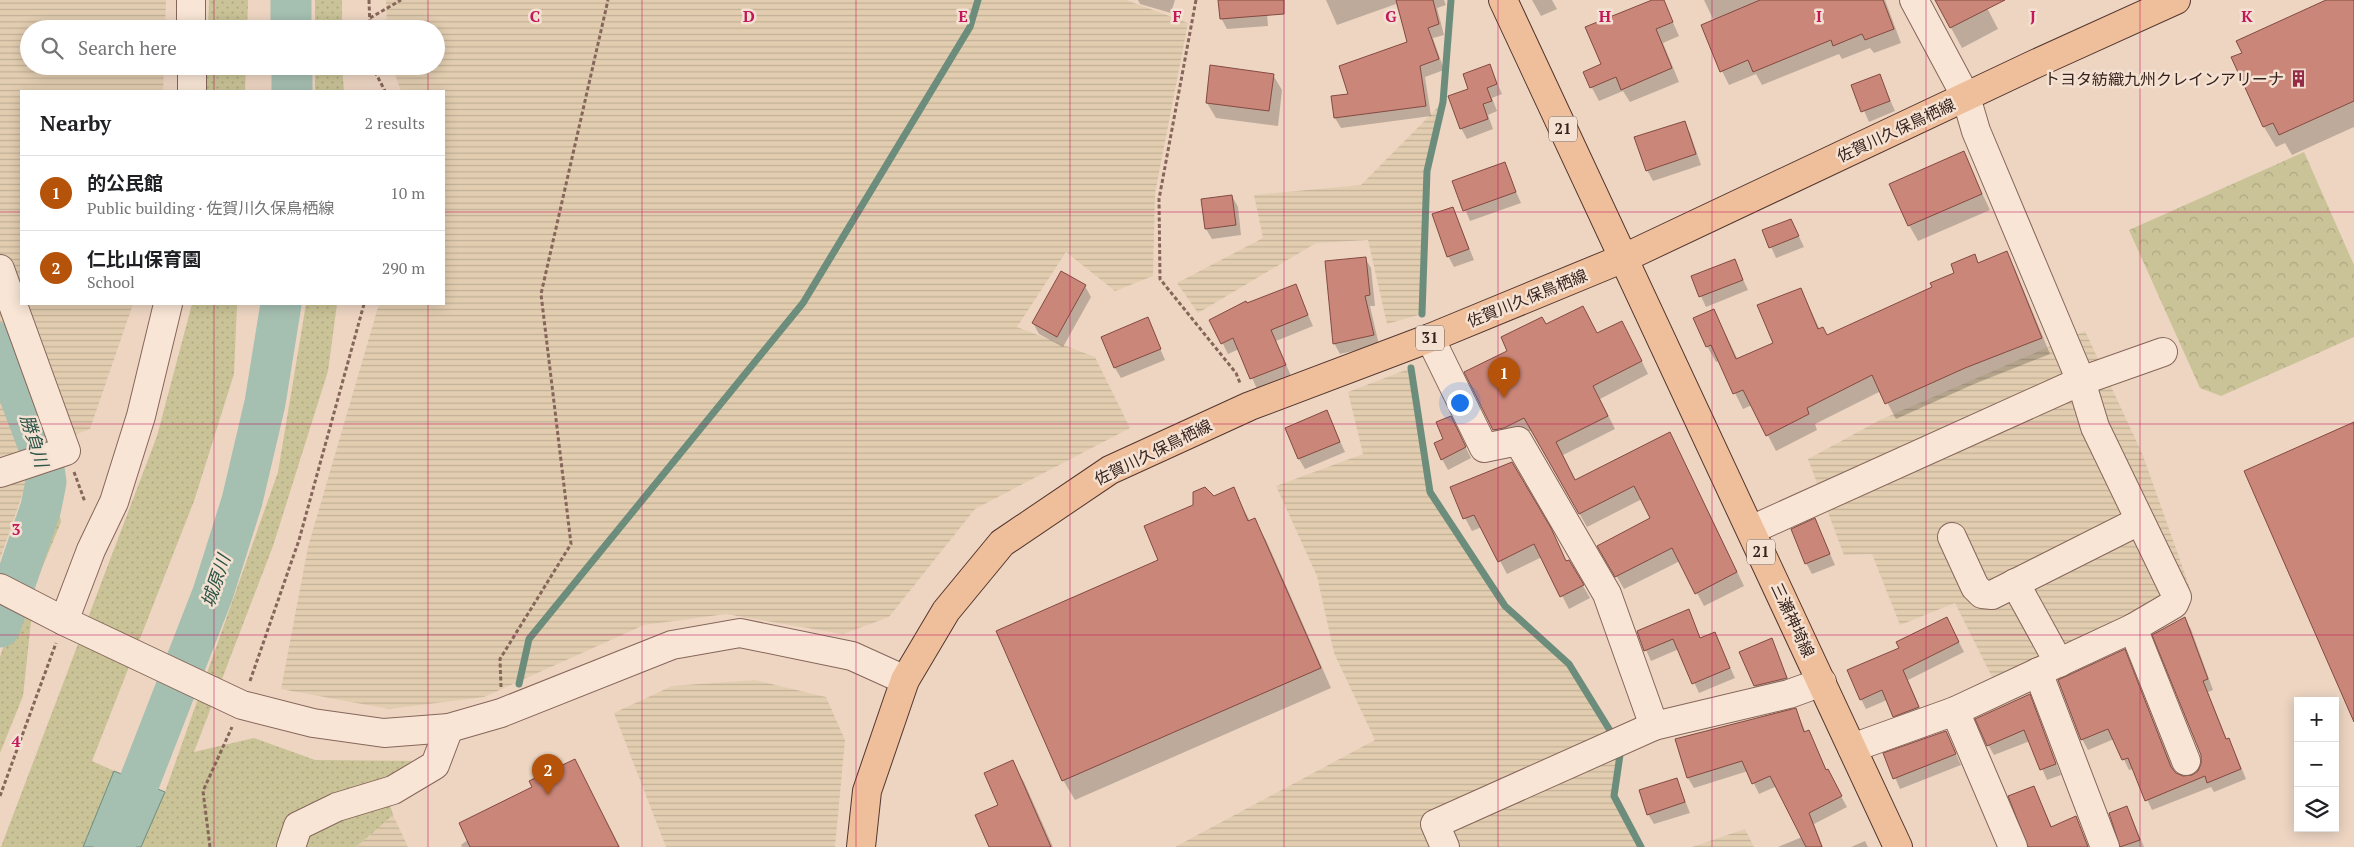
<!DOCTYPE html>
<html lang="en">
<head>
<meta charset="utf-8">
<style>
	body { margin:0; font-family:"PT Serif","Noto Sans JP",serif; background:#f2f2f2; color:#202124 }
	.controls { position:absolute; right:15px; bottom:15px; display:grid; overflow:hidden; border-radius:0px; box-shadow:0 2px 12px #0003 }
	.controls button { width:45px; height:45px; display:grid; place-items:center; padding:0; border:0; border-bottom:1px solid #e0e0e0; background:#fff; color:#202124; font:25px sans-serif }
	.you { position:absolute; left:1459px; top:402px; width:18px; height:18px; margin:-12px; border:4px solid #fff; border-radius:50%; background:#1a73e8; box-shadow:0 0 0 8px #1a73e833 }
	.badge { display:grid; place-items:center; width:32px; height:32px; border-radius:50%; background:#b45309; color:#fff; font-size:16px; font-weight:700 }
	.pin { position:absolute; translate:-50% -41px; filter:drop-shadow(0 1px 2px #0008) }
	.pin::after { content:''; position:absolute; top:26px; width:18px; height:15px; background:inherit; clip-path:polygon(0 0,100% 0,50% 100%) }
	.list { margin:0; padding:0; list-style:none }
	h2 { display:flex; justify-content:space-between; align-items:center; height:65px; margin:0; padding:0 20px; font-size:21px }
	h2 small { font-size:16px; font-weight:400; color:#757577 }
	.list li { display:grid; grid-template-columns:32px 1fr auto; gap:15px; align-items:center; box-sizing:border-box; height:75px; padding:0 20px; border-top:1px solid #e0e0e0 }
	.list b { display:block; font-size:19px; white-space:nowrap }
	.list p { margin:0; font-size:16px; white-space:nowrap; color:#757577 }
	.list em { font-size:16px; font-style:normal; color:#757577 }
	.icon { flex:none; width:28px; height:28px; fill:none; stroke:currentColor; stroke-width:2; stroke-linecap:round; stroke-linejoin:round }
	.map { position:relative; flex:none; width:2354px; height:847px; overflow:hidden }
	.search { position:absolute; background:#fff; box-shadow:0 2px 12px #0003; left:20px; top:20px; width:425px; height:55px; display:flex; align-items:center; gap:12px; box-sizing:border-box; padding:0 18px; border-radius:28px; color:#757577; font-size:19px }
	.panel { position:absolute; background:#fff; box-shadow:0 2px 12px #0003; left:20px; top:90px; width:425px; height:215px; border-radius:0px }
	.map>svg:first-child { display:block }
	.farmland { fill:url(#farmland-rules) }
	.grass { fill:url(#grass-dots) }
	.park { fill:url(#park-crowns) }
	.water { fill:#a5bfb1; stroke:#6c8d7c }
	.shadow { fill:#0003 }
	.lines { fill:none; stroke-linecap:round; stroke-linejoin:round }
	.stream { stroke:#6c8d7c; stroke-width:7 }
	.river { stroke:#a5bfb1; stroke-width:41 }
	.building { fill:#ca8679; stroke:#844a41 }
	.minor-casing { stroke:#86665a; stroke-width:30 }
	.major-casing { stroke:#54362e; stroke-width:30 }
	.path { stroke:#86665a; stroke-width:3; stroke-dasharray:4 2.5; stroke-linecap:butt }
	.minor { stroke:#f8e5d5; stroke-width:28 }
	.major { stroke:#efbf9b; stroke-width:28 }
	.grid { fill:none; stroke:#c2185b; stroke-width:1; stroke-opacity:0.55 }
	.labels { text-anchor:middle; stroke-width:5; stroke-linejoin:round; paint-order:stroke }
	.shield { fill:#f4e1d2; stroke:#6f5c54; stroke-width:1 }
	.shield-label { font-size:15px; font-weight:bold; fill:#36231e }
	.poi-label { font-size:16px; fill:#36231e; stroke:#f4e1d2; text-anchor:end }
	.street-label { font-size:16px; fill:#36231e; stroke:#f4e1d2 }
	.water-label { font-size:18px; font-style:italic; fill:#2d5549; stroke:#f4e1d2 }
	.grid-label { font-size:16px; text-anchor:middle; font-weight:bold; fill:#c2185b; stroke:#f4e1d2; stroke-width:5; stroke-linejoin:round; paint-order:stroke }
</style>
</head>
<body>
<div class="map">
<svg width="2354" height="847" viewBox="0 0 2354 847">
	<defs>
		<pattern id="farmland-rules" width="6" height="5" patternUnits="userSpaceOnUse" patternTransform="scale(1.25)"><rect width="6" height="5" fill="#e2cdb0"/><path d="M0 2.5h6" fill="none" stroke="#c2b097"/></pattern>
		<pattern id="grass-dots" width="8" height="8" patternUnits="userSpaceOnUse" patternTransform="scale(1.25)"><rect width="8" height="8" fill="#cac397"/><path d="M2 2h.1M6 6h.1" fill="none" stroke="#aea782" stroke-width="1.8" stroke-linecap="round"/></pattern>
		<pattern id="park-crowns" width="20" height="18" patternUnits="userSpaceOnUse" patternTransform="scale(1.25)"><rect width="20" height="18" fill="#cac397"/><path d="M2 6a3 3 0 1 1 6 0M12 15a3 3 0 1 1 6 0" fill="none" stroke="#aea782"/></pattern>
	</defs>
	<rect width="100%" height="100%" fill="#edd5c2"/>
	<!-- farmland -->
	<g class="farmland">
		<path d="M0,0H166L165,29H29V66H164L163,91H21V304H133L90,429L38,449L0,559Z"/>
		<path d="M386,0H1126L1188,23L1155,193L1153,276L1115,291L1066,252L1017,327L1095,357L1130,428L975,509L889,617L843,634L726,614L644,625L484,697L389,709L281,689L308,547L379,304H444V91H401L392,66H436V29H387Z"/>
		<path d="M1443,102L1427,171L1422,314L1387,324L1368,240L1316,243L1198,313L1177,283L1263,238L1254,195L1361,185Z"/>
		<path d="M2085,331L2142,453L2190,588L1994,681L1955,603L1900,625L1872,554L1844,555L1808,459L1880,420Z"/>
		<path d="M1411,368L1430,492L1505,606L1569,664L1622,750L1614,796L1641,847H1175L1375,740L1334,653L1317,576L1276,486L1363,454L1348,392Z"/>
		<path d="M755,680L826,697L845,740L835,847H666L614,713L672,686Z"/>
		<path d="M393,815L408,847H356Z"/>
		<path d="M1745,829L1754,847H1692Z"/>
	</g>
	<!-- grass -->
	<g class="grass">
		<path d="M209,0H248L247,29H208Z"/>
		<rect x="315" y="0" width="27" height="29"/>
		<path d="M207,66H246L245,91H206Z"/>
		<path d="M315,66H342L344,91H315Z"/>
		<path d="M192,304H237L234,374L194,501L92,761L114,771L83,847H1L157,436Z"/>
		<path d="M306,304H337L328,371L273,546L194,752L254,738L315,760L421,761L384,784L393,815L356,847H141L165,792L278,472Z"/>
		<path d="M56,490L61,522L35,585L23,696L0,753V657Z"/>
	</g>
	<!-- park -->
	<path class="park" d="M2304,152L2354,265V337L2221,396L2200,388L2129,230Z"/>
	<!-- water -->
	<path class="water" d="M114,771L165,792L141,847H83Z"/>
	<!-- shadow -->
	<g class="shadow">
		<path d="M1138,0H1175L1171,13L1140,4Z"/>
		<path d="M1220,0H1266L1268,26L1227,29L1221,18Z"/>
		<path d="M1326,0H1444L1446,5L1437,8L1444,35L1433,38L1444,70L1425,77L1431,116L1341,128L1335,118L1350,95L1408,42L1396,4L1337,25Z"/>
		<path d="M1532,0H1552L1557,9L1541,16Z"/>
		<path d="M1655,0H1663L1679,36L1663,43L1679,82L1630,102L1623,91L1599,101L1584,73L1603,65Z"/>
		<path d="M1704,0H1885L1901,43L1874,53L1870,48L1842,59L1839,54L1762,85L1756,74L1729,85L1722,71L1714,21Z"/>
		<path d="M1936,0H1983L1998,29L1962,48Z"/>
		<path d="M2330,0H2354V127L2292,155L2285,143L2276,147L2264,127L2233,58Z"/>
		<path d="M1490,66L1502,94L1492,98L1497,111L1488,115L1493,129L1467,139L1461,128L1470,90Z"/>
		<path d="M1273,75L1282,90L1278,126L1216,118L1207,103Z"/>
		<path d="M1879,75L1895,111L1869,122L1853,86Z"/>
		<path d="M1684,122L1690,133L1701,165L1653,181L1647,170Z"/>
		<path d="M1963,153L1990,210L1918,241L1909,225Z"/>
		<path d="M1504,164L1521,203L1470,221L1454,182Z"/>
		<path d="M1232,196L1238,207L1241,235L1212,239L1206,229Z"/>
		<path d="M1453,208L1474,260L1454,267L1448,256Z"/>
		<path d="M1791,220L1804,247L1776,258L1764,231Z"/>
		<path d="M2006,253L2015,269L2050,354L1974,384L1896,419L1881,391L1815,424L1817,430L1776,451L1752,405L1743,409L1719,361L1716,362L1707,346L1714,310L1738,360L1774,344L1801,289L1820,330L1826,336L1934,288L1956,273L1974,256L1979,264Z"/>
		<path d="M1365,258L1371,268L1375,306H1370L1379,345L1340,354L1334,343Z"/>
		<path d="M1734,260L1748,290L1706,307L1692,277Z"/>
		<path d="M1295,285L1313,326L1276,341L1291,376L1257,389L1239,349L1228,354L1211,320Z"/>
		<path d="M1085,286L1091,297L1063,347L1039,334L1033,323Z"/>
		<path d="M1147,319L1165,360L1121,378L1115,368Z"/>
		<path d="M1546,326L1597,334L1629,335L1648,374L1600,399L1615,429L1563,455L1576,481L1677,447L1744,586L1704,606L1680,561L1624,589L1599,546L1652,519L1642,499L1587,527L1532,430L1512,441L1501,443L1494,430L1509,351Z"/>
		<path d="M1327,412L1345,452L1305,469L1299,459Z"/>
		<path d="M1456,428L1471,458L1448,470L1442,459Z"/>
		<path d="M1511,463L1567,562H1569L1590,598L1569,609L1542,557L1507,574L1482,527L1472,531L1465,518Z"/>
		<path d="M1233,489L1250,521L1254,520L1266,540L1331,688L1075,800L1063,780L1213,498Z"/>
		<path d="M1815,520L1835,565L1812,574L1806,563Z"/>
		<path d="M1688,611L1701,639L1715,634L1735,678L1699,693L1679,649L1651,661L1638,632Z"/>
		<path d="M2185,619L2191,629L2213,690L2208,692L2227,740L2234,750L2246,779L2214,792L2211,787L2152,810L2133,769L2129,770L2114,739L2088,750L2082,739L2124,651L2175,773L2184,778L2193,776L2200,771L2203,763Z"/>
		<path d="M1952,628L1964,652L1908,680L1924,717L1900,726L1887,700L1866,709L1861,699Z"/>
		<path d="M1771,640L1792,688L1761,696L1755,686Z"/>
		<path d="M2029,695L2061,775L2047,780L2030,741L1994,755L1988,745Z"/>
		<path d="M1796,709L1806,733L1808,732L1814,742L1827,771L1847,807L1814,824L1823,847H1778L1802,837L1777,786L1759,794L1748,771L1694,788L1688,778Z"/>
		<path d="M1946,732L1961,765L1900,789L1885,754Z"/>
		<path d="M575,760L620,847H462L461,845Z"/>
		<path d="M1012,762L1024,782L1053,847H990Z"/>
		<path d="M1677,780L1690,813L1654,824L1648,814Z"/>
		<path d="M2034,787L2052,827L2076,818L2089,847H2029Z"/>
		<path d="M2126,807L2132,818L2144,847H2121L2110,814Z"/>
		<path d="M1865,841L1868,847H1851Z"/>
	</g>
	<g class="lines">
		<!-- stream -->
		<g class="stream">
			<path d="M1422,314L1427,171L1443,102L1451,0"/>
			<path d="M1411,368L1430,492L1505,606L1569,664L1614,737"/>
			<path d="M519,684L529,639L803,303L970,27L978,0"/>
			<path d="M1621,748L1614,796L1641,847"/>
		</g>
		<!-- river -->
		<g class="river">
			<path d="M291,0V29"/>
			<path d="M292,66V91"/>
			<path d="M0,343L42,455L46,482L41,507L0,627"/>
			<path d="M114,847L213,593L242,501L265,403L281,304"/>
		</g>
	</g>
	<!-- building -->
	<g class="building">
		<path d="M1218,0H1284V14L1220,19Z"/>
		<path d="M1396,0H1433L1439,24L1428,28L1439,59L1420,66L1426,106L1334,118L1331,96L1348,94L1339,66L1407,42Z"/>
		<path d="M1652,0H1664L1673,22L1656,29L1672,68L1621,90L1616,77L1590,88L1583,72L1601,64L1585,27Z"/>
		<path d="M1760,0H1883L1894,29L1865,40L1862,34L1833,46L1831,40L1753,72L1748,60L1720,72L1701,25Z"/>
		<path d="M1935,0H2005L1950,28Z"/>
		<path d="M2326,0H2354V101L2279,135L2273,123L2263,127L2231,57L2242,53L2236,41Z"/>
		<path d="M1490,64L1497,84L1487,88L1492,101L1483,104L1488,119L1460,129L1448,96L1468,89L1463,74Z"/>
		<path d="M1210,65L1274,74L1269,111L1206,103Z"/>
		<path d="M1880,74L1890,101L1861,112L1851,85Z"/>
		<path d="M1685,121L1696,154L1646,171L1634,137Z"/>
		<path d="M1964,151L1982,194L1908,226L1889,184Z"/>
		<path d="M1505,162L1516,192L1463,211L1452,181Z"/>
		<path d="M1232,195L1236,225L1205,229L1201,199Z"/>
		<path d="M1453,207L1469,249L1447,257L1432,214Z"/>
		<path d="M1791,219L1799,236L1769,248L1762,230Z"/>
		<path d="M2007,251L2042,338L1965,368L1885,404L1872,375L1807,408L1809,414L1766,436L1743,390L1733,394L1711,345L1706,347L1693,318L1714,309L1736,359L1773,343L1757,305L1801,288L1818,329L1823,327L1827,335L1932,287L1930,283L1954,273L1951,264L1975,254L1978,263Z"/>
		<path d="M1366,257L1370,295L1365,296L1374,335L1333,344L1325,261Z"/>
		<path d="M1735,259L1743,280L1699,297L1691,276Z"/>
		<path d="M1061,271L1086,285L1057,337L1032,323Z"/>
		<path d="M1296,284L1308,315L1271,330L1286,365L1250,379L1233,338L1221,344L1209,320L1246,301L1247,303Z"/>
		<path d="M1583,306L1597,333L1622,321L1642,361L1593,386L1608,416L1556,442L1575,480L1670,432L1737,572L1695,594L1672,548L1615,577L1597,546L1650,518L1634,486L1579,514L1524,418L1504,428L1493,430L1464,372L1507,351L1501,337L1542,317L1546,324Z"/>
		<path d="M1148,317L1161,349L1114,368L1101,337Z"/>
		<path d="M1327,410L1340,442L1298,459L1285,428Z"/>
		<path d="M1451,416L1466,447L1441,460L1434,443L1443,439L1436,422Z"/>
		<path d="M2354,422V722L2244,471Z"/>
		<path d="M1512,462L1551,528L1566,561L1569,560L1584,585L1560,597L1534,544L1498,562L1474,515L1463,519L1450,487Z"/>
		<path d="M1205,487L1214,496L1234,487L1248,521L1255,518L1321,668L1062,781L996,631L1158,560L1144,526L1193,505V492Z"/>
		<path d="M1815,518L1830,554L1805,564L1791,529Z"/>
		<path d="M1689,609L1700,638L1715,632L1730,668L1692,684L1673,639L1644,651L1637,631Z"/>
		<path d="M1947,617L1959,642L1903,670L1919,707L1893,717L1882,690L1860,700L1847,670L1899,648L1896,642Z"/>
		<path d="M2185,617L2208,679L2203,681L2226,739L2229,738L2241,769L2207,783L2205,776L2145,801L2128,758L2122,760L2108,729L2081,740L2058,680L2125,649L2171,767L2176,773L2183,776L2192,775L2198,771L2201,764V755L2152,635Z"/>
		<path d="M1772,638L1787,678L1754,686L1739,652Z"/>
		<path d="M2030,694L2056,764L2040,770L2024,730L1987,746L1975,719Z"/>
		<path d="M1796,708L1804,732L1809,730L1826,770L1828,769L1842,796L1809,813L1822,847H1806L1770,776L1752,784L1742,761L1687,778L1675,739Z"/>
		<path d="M1946,731L1956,754L1893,779L1883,753Z"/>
		<path d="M575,759L619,847H470L459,823L532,787L529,781Z"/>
		<path d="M1013,760L1051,847H989L975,815L998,805L984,773Z"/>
		<path d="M1677,778L1685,802L1647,815L1639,790Z"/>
		<path d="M2034,786L2051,827L2076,816L2088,847H2028L2008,796Z"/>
		<path d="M2127,806L2140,840L2120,847L2109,813Z"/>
	</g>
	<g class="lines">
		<defs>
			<g id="minor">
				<path d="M191,0V29"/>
				<path d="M192,66V91"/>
				<path d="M0,269L66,451L0,473"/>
				<path d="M1430,338L1484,448L1518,441L1607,594L1654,726"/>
				<path d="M1751,530L2081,381L2163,352"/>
				<path d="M1952,537L1975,587L1982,594L1992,595L2139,521"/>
				<path d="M2015,583L2059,663"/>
				<path d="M0,588L64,621L242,705L313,723L384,733L449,728L501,713L672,645L740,633L852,656L905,680"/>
				<path d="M64,621L91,550L114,502L141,416L168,304"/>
				<path d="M2133,628L2186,761"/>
				<path d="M2038,672L2105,847"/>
				<path d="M1955,711L2013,847"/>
				<path d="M1852,748L1955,711L2133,628L2174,604L2177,597L2095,427L2081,381L1976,131L1966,97L1914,0"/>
				<path d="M291,847L298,826L337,807L393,790L435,765L449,728"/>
				<path d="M1445,847L1435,824L1654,726L1789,694L1822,682"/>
			</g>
			<g id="major">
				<path d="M1503,0L1898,847"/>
				<path d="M861,847L867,791L905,680L946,611L1002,543L1110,470L1250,406L1430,338L1624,258L2037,63L2176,0"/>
			</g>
		</defs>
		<!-- minor casing -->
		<use href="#minor" class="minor-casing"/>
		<!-- major casing -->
		<use href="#major" class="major-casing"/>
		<!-- path -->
		<g class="path">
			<path d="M369,0L370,29"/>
			<path d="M1196,0L1159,199L1160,279L1236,373L1240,383"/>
			<path d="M370,18L401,0"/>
			<path d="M372,66L385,91"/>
			<path d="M74,472L85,502"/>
			<path d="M250,681L299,540L364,304"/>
			<path d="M501,687L500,659L571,544L541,294L608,0"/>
			<path d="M0,796L56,643"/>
			<path d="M210,847L203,791L232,727"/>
		</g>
		<!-- minor -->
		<use href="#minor" class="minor"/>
		<!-- major -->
		<use href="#major" class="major"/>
	</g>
	<!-- grid -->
	<path class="grid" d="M214,0V29M428,0V29M642,0V847M856,0V847M1070,0V847M1284,0V847M1498,0V847M1712,0V847M1926,0V847M2140,0V847M214,66V91M428,66V91M0,212H21M444,212H2354M214,304V847M428,304V847M0,424H2354M0,635H2354"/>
	<!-- icons -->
	<defs>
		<symbol id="building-bare" viewBox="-9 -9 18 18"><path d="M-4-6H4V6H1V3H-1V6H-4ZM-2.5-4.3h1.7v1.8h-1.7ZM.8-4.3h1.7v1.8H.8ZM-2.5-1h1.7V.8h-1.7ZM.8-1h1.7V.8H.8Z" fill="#932c47" stroke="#f4e1d2" stroke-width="2.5" paint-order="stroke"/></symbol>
	</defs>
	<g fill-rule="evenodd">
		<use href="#building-bare" x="2286" y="66" width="25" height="25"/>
	</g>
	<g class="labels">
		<!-- shield labels -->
		<g class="shield">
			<rect x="1549" y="116.5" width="28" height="25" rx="4"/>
			<rect x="1416" y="325.5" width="28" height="25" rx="4"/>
			<rect x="1747" y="539.5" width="28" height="25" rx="4"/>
		</g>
		<g class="shield-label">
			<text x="1563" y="134">21</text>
			<text x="1430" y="343">31</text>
			<text x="1761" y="557">21</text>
		</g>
		<!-- poi labels -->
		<g class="poi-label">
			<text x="2284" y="85">トヨタ紡織九州クレインアリーナ</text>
		</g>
		<!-- street labels -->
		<g class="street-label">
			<text transform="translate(1896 130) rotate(-25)" y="6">佐賀川久保鳥栖線</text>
			<text transform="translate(1527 298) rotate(-22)" y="6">佐賀川久保鳥栖線</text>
			<text transform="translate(1153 452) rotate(-26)" y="6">佐賀川久保鳥栖線</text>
			<text transform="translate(1793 620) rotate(65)" y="6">三瀬神埼線</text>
		</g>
		<!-- water labels -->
		<g class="water-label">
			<text transform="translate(34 441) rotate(73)" y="6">勝負川</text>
			<text transform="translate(216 581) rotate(-71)" y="6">城原川</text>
		</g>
	</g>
	<g class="grid-label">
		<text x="535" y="22">C</text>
		<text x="749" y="22">D</text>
		<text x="963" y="22">E</text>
		<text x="1177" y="22">F</text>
		<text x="1391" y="22">G</text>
		<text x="1605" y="22">H</text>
		<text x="1819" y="22">I</text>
		<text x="2033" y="22">J</text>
		<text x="2247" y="22">K</text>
		<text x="16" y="535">3</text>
		<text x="16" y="747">4</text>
	</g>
</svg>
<div class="controls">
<button>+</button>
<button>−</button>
<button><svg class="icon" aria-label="layers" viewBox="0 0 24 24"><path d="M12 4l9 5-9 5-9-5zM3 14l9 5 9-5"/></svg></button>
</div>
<div class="you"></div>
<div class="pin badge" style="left:1504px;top:398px">1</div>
<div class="pin badge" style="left:548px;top:795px">2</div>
<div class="search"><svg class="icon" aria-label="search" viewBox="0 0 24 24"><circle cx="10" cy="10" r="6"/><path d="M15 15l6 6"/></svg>Search here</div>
<section class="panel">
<h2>Nearby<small>2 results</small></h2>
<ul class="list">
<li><span class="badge">1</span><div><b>的公民館</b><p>Public building · 佐賀川久保鳥栖線</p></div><em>10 m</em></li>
<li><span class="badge">2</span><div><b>仁比山保育園</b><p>School</p></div><em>290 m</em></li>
</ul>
</section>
</div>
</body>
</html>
